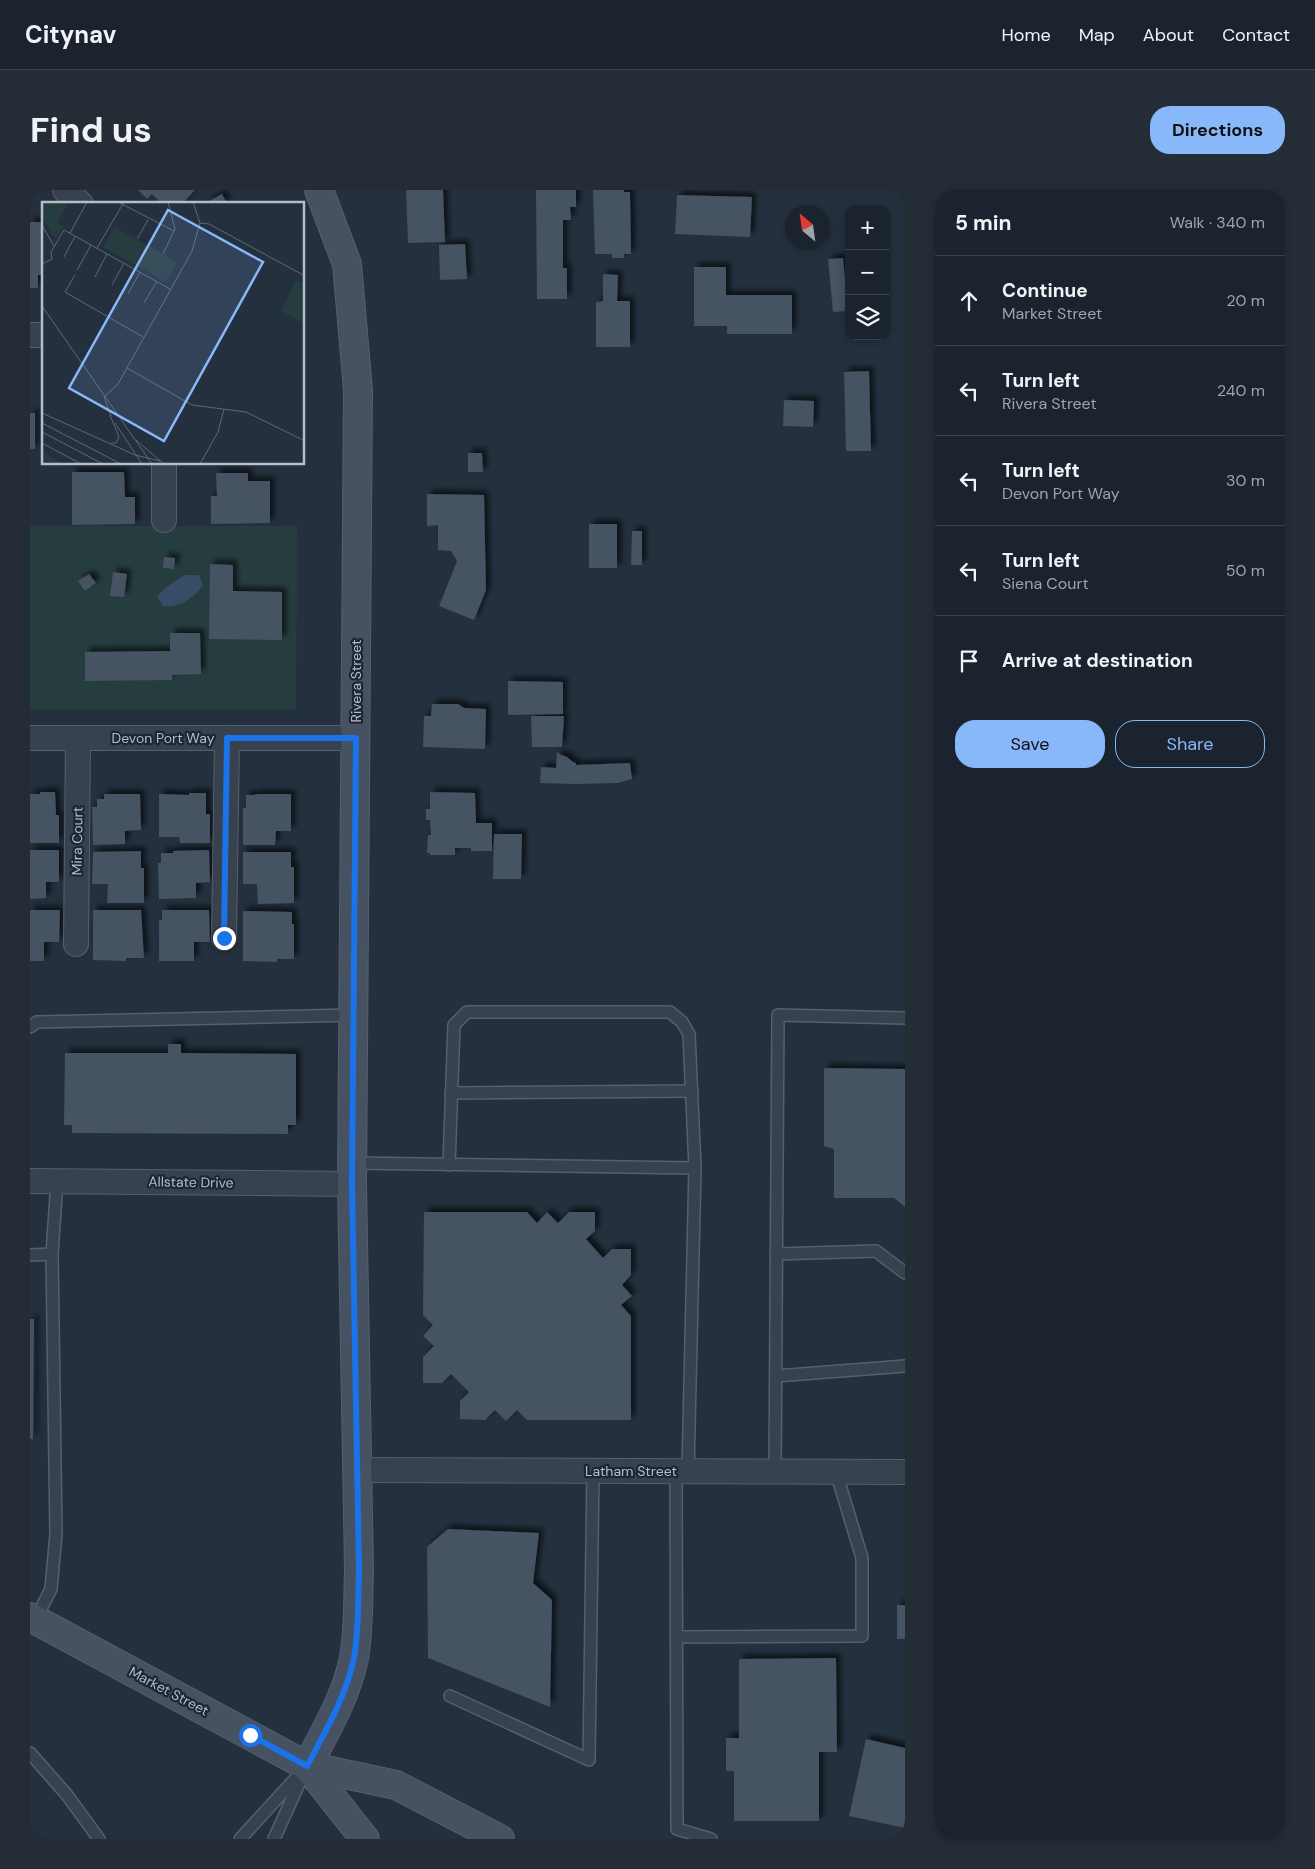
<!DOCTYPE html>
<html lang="en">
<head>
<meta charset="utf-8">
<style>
	body { margin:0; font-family:"DM Sans",sans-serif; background:#242c36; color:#f1f3f6 }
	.controls { position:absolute; right:15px; top:15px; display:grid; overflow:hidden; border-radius:10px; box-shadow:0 2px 8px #0003 }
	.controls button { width:45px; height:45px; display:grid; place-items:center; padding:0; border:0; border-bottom:1px solid #39414a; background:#1b242e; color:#f1f3f6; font:25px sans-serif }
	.compass { position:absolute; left:755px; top:15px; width:45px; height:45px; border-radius:50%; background:#1b242e; box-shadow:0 2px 8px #0003; rotate:331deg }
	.stop { position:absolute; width:15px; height:15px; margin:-11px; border:4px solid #1a73e8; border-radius:50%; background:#fff }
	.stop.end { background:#1a73e8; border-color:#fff; box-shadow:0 1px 5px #0008 }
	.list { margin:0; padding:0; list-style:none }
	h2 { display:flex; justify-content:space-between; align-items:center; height:65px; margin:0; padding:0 20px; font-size:21px }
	h2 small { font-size:16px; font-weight:400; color:#a0a4aa }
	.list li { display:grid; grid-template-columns:32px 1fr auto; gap:15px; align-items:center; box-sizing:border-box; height:90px; padding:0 20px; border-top:1px solid #39414a }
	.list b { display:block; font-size:19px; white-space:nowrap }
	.list p { margin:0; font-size:16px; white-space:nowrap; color:#a0a4aa }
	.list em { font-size:16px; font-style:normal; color:#a0a4aa }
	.actions { display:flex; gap:10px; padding:15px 20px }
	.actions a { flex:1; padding:11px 0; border:1px solid #88b7fa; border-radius:20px; text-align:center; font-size:18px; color:#88b7fa }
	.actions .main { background:#88b7fa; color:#111 }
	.icon { flex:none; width:28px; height:28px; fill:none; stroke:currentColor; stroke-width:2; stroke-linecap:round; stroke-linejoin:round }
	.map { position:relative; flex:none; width:875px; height:1649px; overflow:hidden; border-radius:20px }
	header { display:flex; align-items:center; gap:30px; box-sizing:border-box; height:70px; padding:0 25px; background:#1b242e; border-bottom:1px solid #39414a }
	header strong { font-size:24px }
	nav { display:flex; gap:28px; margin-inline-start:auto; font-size:18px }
	.intro { display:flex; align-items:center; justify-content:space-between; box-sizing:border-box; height:120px; padding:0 30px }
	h1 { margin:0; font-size:35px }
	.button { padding:12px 22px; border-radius:20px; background:#88b7fa; color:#111; font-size:18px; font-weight:700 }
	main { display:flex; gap:30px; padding:0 30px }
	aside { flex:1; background:#1b242e; border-radius:20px; box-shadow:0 2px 8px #0003 }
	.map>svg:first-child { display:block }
	.green { fill:#263d3f }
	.water { fill:#374c66 }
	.building { fill:#455262; filter:url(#shadow) }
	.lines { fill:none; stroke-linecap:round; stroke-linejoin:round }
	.lane-casing { stroke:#56606c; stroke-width:14 }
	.street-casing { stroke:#56606c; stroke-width:26 }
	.secondary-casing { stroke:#56606c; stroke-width:30 }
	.lane { stroke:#38424e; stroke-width:11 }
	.street { stroke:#38424e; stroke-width:24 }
	.secondary { stroke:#465161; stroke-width:28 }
	.route { stroke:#1a73e8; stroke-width:6 }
	.labels { text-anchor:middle; stroke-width:4.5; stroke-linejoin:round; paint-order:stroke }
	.street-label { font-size:14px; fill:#b4bdc9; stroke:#1d2733 }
	.inset-road { fill:none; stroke:#5e6876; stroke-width:1 }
	.view { fill:#88b7fa; fill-opacity:0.15; stroke:#88b7fa; stroke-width:2.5 }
	.inset-edge { fill:none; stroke:#b4bdc9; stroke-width:2.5 }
</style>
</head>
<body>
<header>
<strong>Citynav</strong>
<nav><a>Home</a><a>Map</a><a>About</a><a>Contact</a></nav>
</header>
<div class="intro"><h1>Find us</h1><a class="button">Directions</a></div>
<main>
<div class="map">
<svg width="875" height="1649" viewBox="0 0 875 1649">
	<defs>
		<filter id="shadow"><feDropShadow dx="4.5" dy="-4.5" stdDeviation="2.5" flood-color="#0009"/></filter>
	</defs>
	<rect width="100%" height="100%" fill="#24303e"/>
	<!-- green -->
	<path class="green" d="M0,336H267L266,520H0Z"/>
	<!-- water -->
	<path class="water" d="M155,385H169L173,395C164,408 150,418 133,416L127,406L138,396Z"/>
	<!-- building -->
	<g class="building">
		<path d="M108,0H165L152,14H132L122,4L117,9Z"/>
		<path d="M376,0H413L415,52L378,53Z"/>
		<path d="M506,0H546V17H540L541,30H533V78H537V109H507Z"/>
		<path d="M563,0H594V2H600L601,64H594V68H582V64H565Z"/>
		<path d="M192,4L197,14H174Z"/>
		<path d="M647,5L722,7L720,47L645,44Z"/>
		<path d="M0,32H14V85H8V98H0Z"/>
		<path d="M435,54L437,89L410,90L409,55Z"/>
		<path d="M813,68L818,121L803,122L798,69Z"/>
		<path d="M664,77H696V105H762V144H697V136H664Z"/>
		<path d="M573,84L588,85L587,111H600V157H566V112L573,111Z"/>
		<path d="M839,181L841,261H816L814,182Z"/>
		<path d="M754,210L784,211L783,237L753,236Z"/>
		<rect x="0" y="223" width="5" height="36"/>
		<path d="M438,263H452L453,282H438Z"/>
		<path d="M42,282H94L95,307H105V334L42,335Z"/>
		<path d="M186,283H218V291H240V333L181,334V306H187Z"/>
		<path d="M397,304L454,305L456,400L444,430L409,416L427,371L421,361L408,360V335L397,336Z"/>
		<rect x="559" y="334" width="28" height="44"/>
		<path d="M602,341H612V375H601Z"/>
		<path d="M134,367L145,368L144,379L133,378Z"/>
		<path d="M180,374L203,375V401L252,402V450L179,449Z"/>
		<path d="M83,382L97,384L94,407L80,406Z"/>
		<path d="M59,384L66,393L55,401L48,391Z"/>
		<path d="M140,443H170L171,484L142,485V490L55,491V462L140,461Z"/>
		<path d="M478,491L533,492V524L478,525Z"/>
		<path d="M402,514H428L434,518L456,519L455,559L393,557L394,526H401Z"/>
		<path d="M501,526H534L532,557H502Z"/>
		<path d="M529,562V564L537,567L543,572L546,573V575L600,573L602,589L588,593L545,594L510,593L511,577L526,578L527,563Z"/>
		<path d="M10,602H25L26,625H29V653H0V604H10Z"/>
		<path d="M400,602L445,603L446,633H462V661H441V658H425V665H400V663H397L398,645H401L400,630H396V619H400Z"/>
		<path d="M159,603H176V624H180V653H150L149,647H129V604L159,605Z"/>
		<path d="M74,604H110L111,640L95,641V654L63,655L62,617H67V609H74Z"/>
		<path d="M225,604H261V641H246L245,655H213V618H216V605H225Z"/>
		<path d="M464,644H492L491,689H463Z"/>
		<path d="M0,660H29V692H16V708L0,709Z"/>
		<path d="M179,660L180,692L166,693V708L129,709L128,673H131V663H143V661Z"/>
		<path d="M111,661V678H114V713H77L78,694H62L63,662Z"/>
		<path d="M213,662H261V677H264V713L228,714L227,694H213Z"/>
		<path d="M0,720H30L29,752H14V771H0Z"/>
		<path d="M63,720H111L114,768H96V771L63,770Z"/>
		<path d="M132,720H179L180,752H164V771H129V730H132Z"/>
		<path d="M213,721L262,722V734H264V769H247V772L213,771Z"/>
		<path d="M138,854H151V863L266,864V935H258V944L42,943V935H34L35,863H138Z"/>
		<path d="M794,878L875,879V1017L864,1008H804V959L794,956Z"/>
		<path d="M394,1022H497L507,1033L517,1022L528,1033L539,1022H565V1041L556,1049L573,1068L582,1059H601V1085L592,1095L602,1106L591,1115L601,1126V1230H497L487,1220L476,1231L465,1220L455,1230L430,1229V1211L439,1202L421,1184L412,1193H393V1167L404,1156L393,1146L403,1135L393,1125Z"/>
		<path d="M0,1129H4L3,1249H0Z"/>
		<path d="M418,1339L509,1343L503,1393L522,1410L520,1517L398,1468L397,1357Z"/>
		<rect x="867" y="1415" width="8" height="34"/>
		<path d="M806,1468L807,1562H789V1631H704V1581H696V1548H709V1469Z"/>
		<path d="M836,1549L875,1558V1638L819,1626Z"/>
	</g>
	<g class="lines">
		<defs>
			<g id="lane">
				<path d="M0,837L7,832L324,825"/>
				<path d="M421,903L662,901"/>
				<path d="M322,973L665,978L658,1281"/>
				<path d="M419,975L424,835L437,822H640L652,832L659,844L665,978"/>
				<path d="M22,1064L27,991"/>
				<path d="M746,1064L846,1061L875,1083"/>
				<path d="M0,1065L22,1064L26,1344L21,1399L5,1430"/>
				<path d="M746,1186L875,1176"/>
				<path d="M646,1281L647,1639L681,1649"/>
				<path d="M745,1282L748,825L875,828"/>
				<path d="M646,1447L832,1446V1368L806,1282"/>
				<path d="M420,1506L559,1570L563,1281"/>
				<path d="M0,1563L37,1605L69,1649"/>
				<path d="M210,1649L277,1576"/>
				<path d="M244,1649L272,1587"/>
			</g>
			<g id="street">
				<path d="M35,0L51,14"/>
				<path d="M0,145H14"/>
				<path d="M134,274V330"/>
				<path d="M0,548H326"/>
				<path d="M194,748L197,548"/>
				<path d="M46,754L48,548"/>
				<path d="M0,991L322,994"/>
				<path d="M328,1280L875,1282"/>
			</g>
			<g id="secondary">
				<path d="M0,1427L277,1576L366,1595L470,1649"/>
				<path d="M277,1576C295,1542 316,1507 324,1468C329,1439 328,1409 329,1380L322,994L328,200L317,74L289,0"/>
				<path d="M277,1576L335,1649"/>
			</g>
		</defs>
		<!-- lane casing -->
		<use href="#lane" class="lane-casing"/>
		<!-- street casing -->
		<use href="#street" class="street-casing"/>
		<!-- secondary casing -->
		<use href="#secondary" class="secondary-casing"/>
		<!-- lane -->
		<use href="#lane" class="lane"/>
		<!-- street -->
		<use href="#street" class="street"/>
		<!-- secondary -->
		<use href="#secondary" class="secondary"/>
	</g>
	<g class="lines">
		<!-- route -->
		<path class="route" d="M194,748L197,548H326L322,994L329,1380C328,1409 329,1439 324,1468C316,1507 295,1542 277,1576L220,1545"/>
	</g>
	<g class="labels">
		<!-- street labels -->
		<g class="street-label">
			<text transform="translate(326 491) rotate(-90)" y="5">Rivera Street</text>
			<text x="133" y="553">Devon Port Way</text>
			<text transform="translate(47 651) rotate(-89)" y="5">Mira Court</text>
			<text transform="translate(161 992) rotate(1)" y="5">Allstate Drive</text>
			<text x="601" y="1286">Latham Street</text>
			<text transform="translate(139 1501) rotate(28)" y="5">Market Street</text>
		</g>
	</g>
	<!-- overview -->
	<g transform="translate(12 12)">
		<rect width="262" height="262" fill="#24303e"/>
		<path d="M0,0H26L15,21L22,25L15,35H11L0,13ZM72,25L135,60L124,80L61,45ZM254,78L262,82V122L239,109ZM0,250L22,262H0Z" fill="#263d3f"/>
		<path class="inset-road" d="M76,0L132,29M158,21L167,22L263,74M0,23L12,44M28,31L45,0M95,37L106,18M55,46L82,0M121,52L133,27L126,0M22,55L33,34M0,62L10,57L9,50L22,28L128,87M35,68L49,43M33,73L23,90L101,135M53,75L65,52M70,83L82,61M86,92L98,70M102,101L115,79M0,104L110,262M85,166L150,203L204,210L263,239M62,195L76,182L150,49L158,21L151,0M62,195L69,214M0,211L93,253L118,259M68,213L77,235L74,241H69M0,221L79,262M73,221L100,262M0,230L61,262M94,238L122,262M0,241L39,262M158,262L176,230L182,207"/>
		<path class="view" d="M126,8L221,60L122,239L27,186Z"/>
		<rect width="262" height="262" class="inset-edge"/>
	</g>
</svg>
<div class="controls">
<button>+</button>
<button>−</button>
<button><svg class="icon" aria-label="layers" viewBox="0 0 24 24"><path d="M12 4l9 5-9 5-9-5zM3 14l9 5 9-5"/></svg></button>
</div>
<svg class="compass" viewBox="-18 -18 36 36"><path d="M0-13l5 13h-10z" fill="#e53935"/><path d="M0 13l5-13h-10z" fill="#a0a4aa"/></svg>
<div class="stop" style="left:220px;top:1545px"></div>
<div class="stop end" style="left:194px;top:748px"></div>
</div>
<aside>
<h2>5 min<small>Walk · 340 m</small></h2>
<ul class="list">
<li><svg class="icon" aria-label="ahead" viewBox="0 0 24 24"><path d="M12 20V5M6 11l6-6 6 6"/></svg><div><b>Continue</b><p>Market Street</p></div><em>20 m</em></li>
<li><svg class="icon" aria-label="left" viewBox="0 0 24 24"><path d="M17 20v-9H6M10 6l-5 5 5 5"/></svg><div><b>Turn left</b><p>Rivera Street</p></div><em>240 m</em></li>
<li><svg class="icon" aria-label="left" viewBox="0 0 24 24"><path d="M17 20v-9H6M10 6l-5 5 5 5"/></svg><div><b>Turn left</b><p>Devon Port Way</p></div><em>30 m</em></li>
<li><svg class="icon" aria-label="left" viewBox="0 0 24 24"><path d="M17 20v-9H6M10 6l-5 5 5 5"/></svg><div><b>Turn left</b><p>Siena Court</p></div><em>50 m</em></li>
<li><svg class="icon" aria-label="arrive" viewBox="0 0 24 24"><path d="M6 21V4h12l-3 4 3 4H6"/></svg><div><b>Arrive at destination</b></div></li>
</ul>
<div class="actions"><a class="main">Save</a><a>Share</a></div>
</aside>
</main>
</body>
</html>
